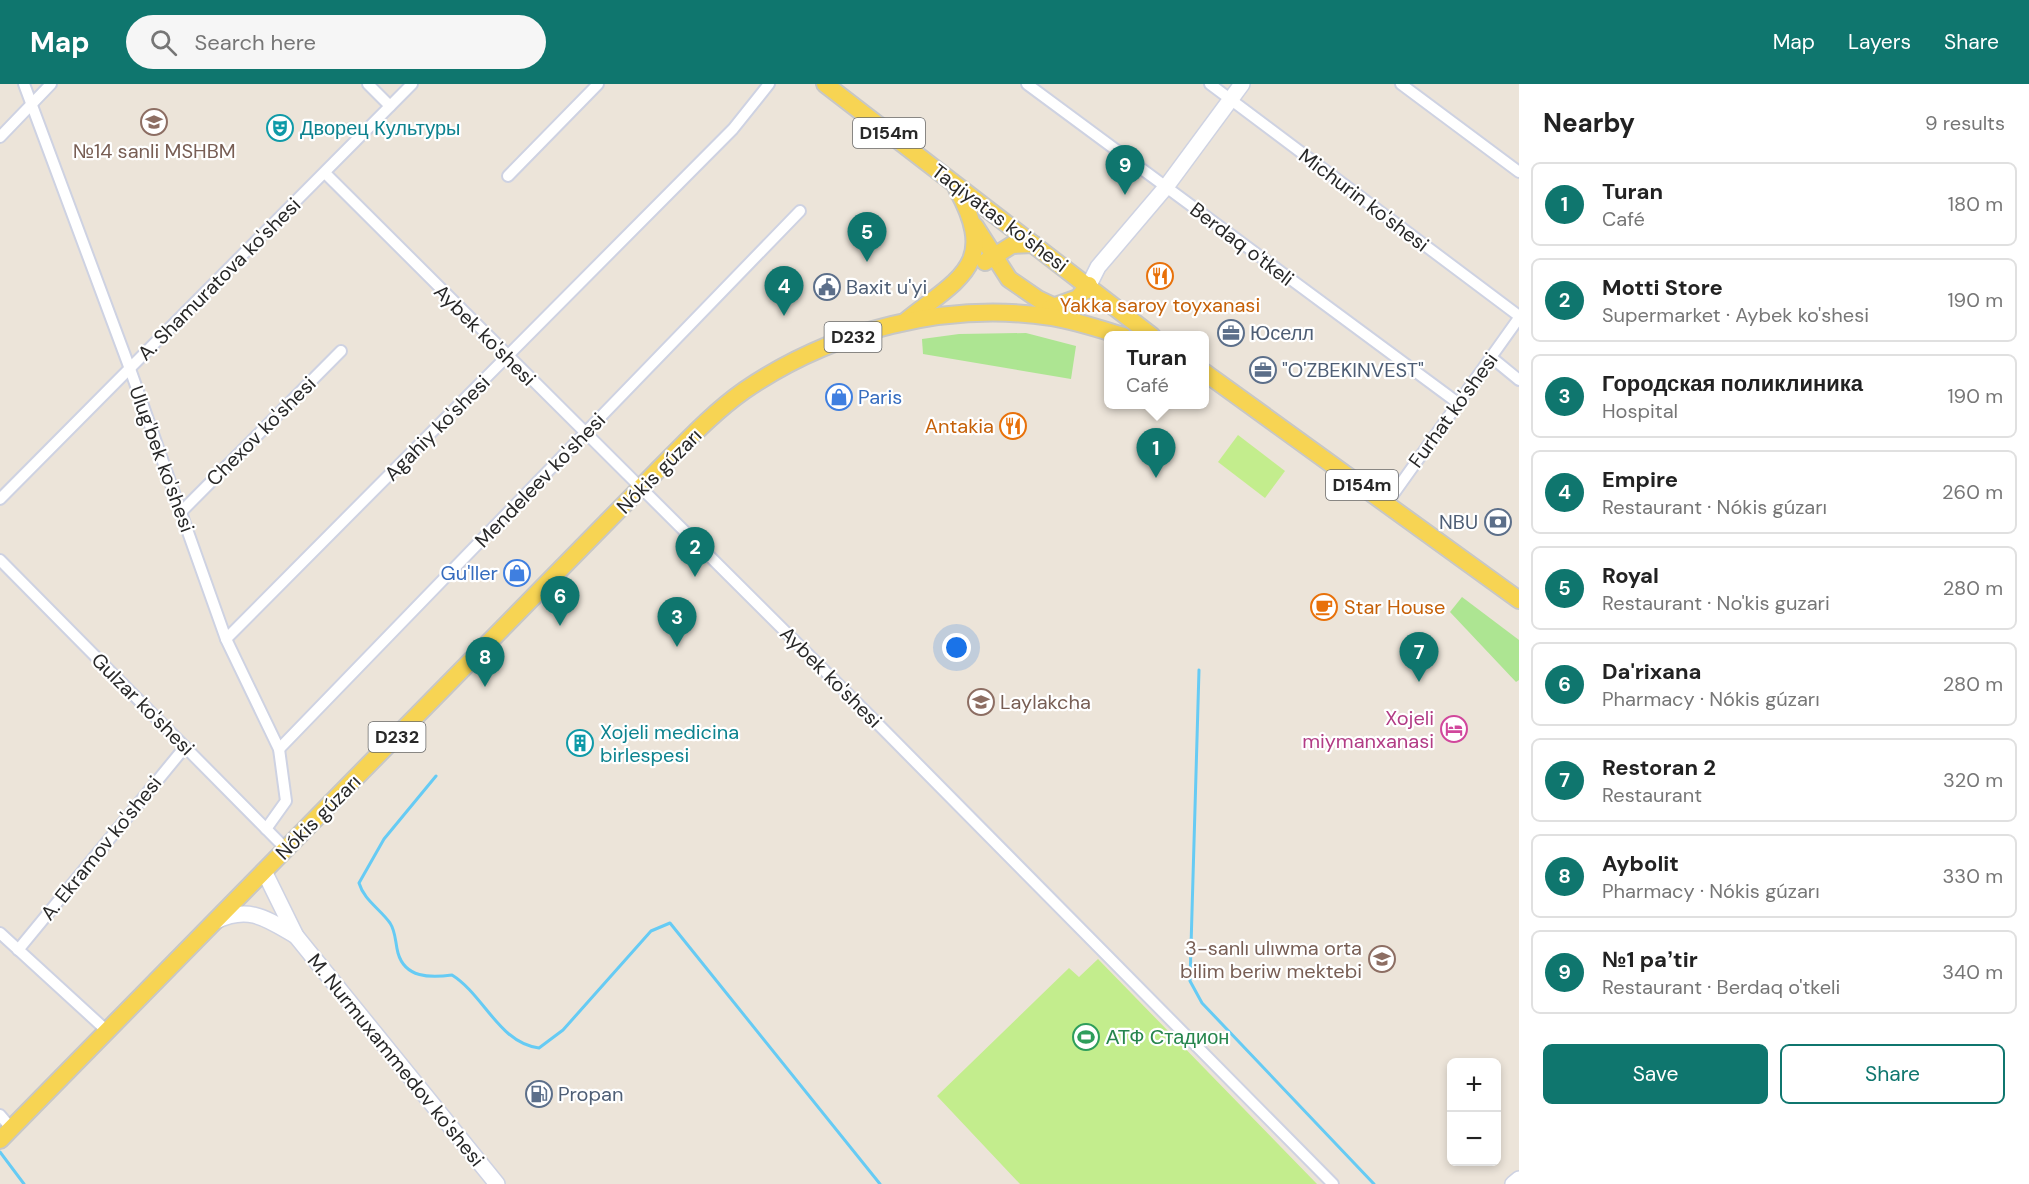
<!DOCTYPE html>
<html lang="en">
<head>
<meta charset="utf-8">
<style>
	body { margin:0; font-family:"DM Sans",sans-serif; background:#f6f6f6; color:#222 }
	.controls { position:absolute; right:18px; bottom:18px; display:grid; overflow:hidden; border-radius:9px; box-shadow:0 3px 9px #0003 }
	.controls button { width:54px; height:54px; display:grid; place-items:center; padding:0; border:0; border-bottom:2px solid #e0e0e0; background:#fff; color:#222; font:30px sans-serif }
	.you { position:absolute; left:957px; top:564px; width:21px; height:21px; margin:-15px; border:4px solid #fff; border-radius:50%; background:#1a73e8; box-shadow:0 0 0 9px #1a73e833 }
	.badge { display:grid; place-items:center; width:39px; height:39px; border-radius:50%; background:#0f766e; color:#fff; font-size:20px; font-weight:700 }
	.pin { position:absolute; translate:-50% -50px; filter:drop-shadow(0 2px 3px #0008) }
	.pin::after { content:''; position:absolute; top:32px; width:21px; height:18px; background:inherit; clip-path:polygon(0 0,100% 0,50% 100%) }
	.popup { position:absolute; left:1104px; top:247px; width:105px; height:78px; box-sizing:border-box; display:grid; place-content:center; border-radius:9px; background:#fff; filter:drop-shadow(0 2px 4px #0005); font-size:20px; white-space:nowrap; color:#767676 }
	.popup b { font-size:22px; color:#222 }
	.popup::after { content:''; position:absolute; left:50%; top:100%; margin-left:-12px; border:12px solid transparent; border-top-color:#fff }
	.list { margin:0; padding:0; list-style:none }
	h2 { display:flex; justify-content:space-between; align-items:center; height:78px; margin:0; padding:0 24px; font-size:26px }
	h2 small { font-size:20px; font-weight:400; color:#767676 }
	.list li { display:grid; grid-template-columns:39px 1fr auto; gap:18px; align-items:center; box-sizing:border-box; height:84px; margin:0 12px 12px; padding:0 12px; border:2px solid #e0e0e0; border-radius:9px }
	.list b { display:block; font-size:22px; white-space:nowrap }
	.list p { margin:0; font-size:20px; white-space:nowrap; color:#767676 }
	.list em { font-size:20px; font-style:normal; color:#767676 }
	.actions { display:flex; gap:12px; padding:18px 24px }
	.actions a { flex:1; padding:14px 0; border:2px solid #0f766e; border-radius:9px; text-align:center; font-size:21px; color:#0f766e }
	.actions .main { background:#0f766e; color:#fff }
	.icon { flex:none; width:33px; height:33px; fill:none; stroke:currentColor; stroke-width:2; stroke-linecap:round; stroke-linejoin:round }
	.map { position:relative; flex:none; width:1519px; height:1100px; overflow:hidden }
	header { display:flex; align-items:center; gap:36px; box-sizing:border-box; height:84px; padding:0 30px; background:#0f766e; color:#fff }
	header strong { font-size:28px }
	nav { display:flex; gap:33px; margin-inline-start:auto; font-size:21px }
	.search { width:420px; height:54px; background:#f6f6f6; display:flex; align-items:center; gap:15px; box-sizing:border-box; padding:0 21px; border-radius:33px; color:#767676; font-size:22px }
	main { display:flex }
	aside { flex:1; background:#fff }
	.map>svg:first-child { display:block }
	.green { fill:#ade592 }
	.pitch { fill:#c3ed8d }
	.lines { fill:none; stroke-linecap:round; stroke-linejoin:round }
	.stream { stroke:#66cbf4; stroke-width:3 }
	.street-casing { stroke:#ced2e2; stroke-width:14 }
	.secondary-casing { stroke:#ced2e2; stroke-width:18 }
	.primary-casing { stroke:#c7c7c7; stroke-width:20 }
	.street { stroke:#fff; stroke-width:10 }
	.secondary { stroke:#fff; stroke-width:15 }
	.primary { stroke:#f7d453; stroke-width:16 }
	.labels { text-anchor:middle; stroke-width:4.5; stroke-linejoin:round; paint-order:stroke }
	.shield { fill:#fff; stroke:#686868; stroke-width:1.5 }
	.shield-label { font-size:18px; font-weight:bold; fill:#282828 }
	.culture-label { font-size:20px; fill:#0d838f; stroke:#fff; text-anchor:start }
	.education-label { font-size:20px; fill:#785e54; stroke:#fff }
	.street-label { font-size:20px; fill:#282828; stroke:#fff }
	.service-label { font-size:20px; fill:#4e5e75; stroke:#fff; text-anchor:start }
	.food-label { font-size:20px; fill:#c56008; stroke:#fff }
	.shop-label { font-size:20px; fill:#366cbe; stroke:#fff; text-anchor:start }
	.hotel-label { font-size:20px; fill:#b23c85; stroke:#fff; text-anchor:end }
	.leisure-label { font-size:20px; fill:#27864d; stroke:#fff; text-anchor:start }
</style>
</head>
<body>
<header>
<strong>Map</strong>
<div class="search"><svg class="icon" aria-label="search" viewBox="0 0 24 24"><circle cx="10" cy="10" r="6"/><path d="M15 15l6 6"/></svg>Search here</div>
<nav><a>Map</a><a>Layers</a><a>Share</a></nav>
</header>
<main>
<div class="map">
<svg width="1519" height="1100" viewBox="0 0 1519 1100">
	<rect width="100%" height="100%" fill="#ece4d9"/>
	<!-- green -->
	<g class="green">
		<path d="M1026,249L1076,262L1071,295L923,270L922,255L959,250Z"/>
		<path d="M1462,513L1519,556V596L1516,598L1450,528Z"/>
	</g>
	<!-- pitch -->
	<g class="pitch">
		<path d="M1238,351L1285,387L1265,414L1218,378Z"/>
		<path d="M1098,875L1317,1100H1020L937,1012L1069,884L1079,893Z"/>
	</g>
	<g class="lines">
		<!-- stream -->
		<g class="stream">
			<path d="M1199,586L1190,897L1202,919L1374,1100"/>
			<path d="M436,692L384,755L359,799C364,816 379,824 390,839C396,848 395,858 398,869C405,894 430,894 452,891C484,911 499,959 539,964L563,946L651,847L670,839L880,1100"/>
			<path d="M0,1068L24,1100"/>
		</g>
		<defs>
			<g id="street">
				<path d="M24,0L130,285L226,555L279,665L286,717L266,745"/>
				<path d="M368,0L390,22"/>
				<path d="M1027,0L1458,319"/>
				<path d="M1210,0L1519,232"/>
				<path d="M1401,0L1519,88"/>
				<path d="M0,53L51,0"/>
				<path d="M325,89L874,636L1333,1100"/>
				<path d="M508,92L598,0"/>
				<path d="M1491,273L1519,296"/>
				<path d="M0,415L412,0"/>
				<path d="M1387,419L1519,234"/>
				<path d="M181,428L341,267"/>
				<path d="M0,476L286,765"/>
				<path d="M226,555L733,45L769,0"/>
				<path d="M279,665L800,127"/>
				<path d="M0,849L106,946"/>
				<path d="M18,866L185,663"/>
				<path d="M0,1031L11,1044"/>
			</g>
			<g id="secondary">
				<path d="M1089,201L1098,183L1166,103L1242,0"/>
				<path d="M264,787L296,852L497,1100"/>
				<path d="M216,837C249,821 267,835 296,852"/>
				<path d="M1513,1100L1519,1095"/>
			</g>
			<g id="primary">
				<path d="M825,0L1152,252"/>
				<path d="M975,142L1009,195L1038,215L1072,231"/>
				<path d="M985,178L1012,161L1033,160"/>
				<path d="M1050,224L1078,214L1089,201"/>
				<path d="M907,236C961,193 998,180 957,105"/>
				<path d="M1204,288L1519,516"/>
				<path d="M0,1056L655,389C683,361 712,329 745,306C833,246 946,217 1052,233C1076,237 1100,245 1123,252"/>
			</g>
		</defs>
		<!-- street casing -->
		<use href="#street" class="street-casing"/>
		<!-- secondary casing -->
		<use href="#secondary" class="secondary-casing"/>
		<!-- primary casing -->
		<use href="#primary" class="primary-casing"/>
		<!-- street -->
		<use href="#street" class="street"/>
		<!-- secondary -->
		<use href="#secondary" class="secondary"/>
		<!-- primary -->
		<use href="#primary" class="primary"/>
	</g>
	<!-- icons -->
	<defs>
		<symbol id="school-ring" viewBox="-11 -11 22 22"><circle r="9.5" fill="#fff" stroke="#8d6e63" stroke-width="1.5"/><path d="M0-5L7-2L0 1L-7-2ZM-4 1L0 2.5L4 1V4Q0 6-4 4Z" fill="#8d6e63"/></symbol>
		<symbol id="theatre-ring" viewBox="-11 -11 22 22"><circle r="9.5" fill="#fff" stroke="#0f9aa8" stroke-width="1.5"/><path d="M-5-5.5Q0-4 5-5.5V0Q5 5 0 6Q-5 5-5 0ZM-3.3-2.5H-1v1.5H-3.3ZM1-2.5H3.3v1.5H1ZM-2.8 1Q0 5.5 2.8 1Z" fill="#0f9aa8"/></symbol>
		<symbol id="restaurant-ring" viewBox="-11 -11 22 22"><circle r="9.5" fill="#fff" stroke="#e8710a" stroke-width="1.5"/><path d="M-5-6h1v4h1v-4h1v4h1v-4h1v5L-1.5 .5V6h-2V.5L-5-1ZM5-6V6H3V1.5H1.5Q1.5-4 5-6Z" fill="#e8710a"/></symbol>
		<symbol id="civic-ring" viewBox="-11 -11 22 22"><circle r="9.5" fill="#fff" stroke="#5c6f8a" stroke-width="1.5"/><path d="M-.6-6.5H3V-4.5H.6V-3L4-1V1h2V6H-6V1h2V-1L-.6-3ZM-1.2 2.5V6h2.4V2.5Z" fill="#5c6f8a"/></symbol>
		<symbol id="office-ring" viewBox="-11 -11 22 22"><circle r="9.5" fill="#fff" stroke="#5c6f8a" stroke-width="1.5"/><path d="M-6-3h4V-5.5h4V-3h4V5H-6ZM-1-4.5V-3h2v-1.5ZM-6 0V1H6V0Z" fill="#5c6f8a"/></symbol>
		<symbol id="shop-ring" viewBox="-11 -11 22 22"><circle r="9.5" fill="#fff" stroke="#3f7fe0" stroke-width="1.5"/><path d="M-5-2.5h2.3a2.7 3.5 0 0 1 5.4 0H5L5.5 6h-11ZM-1.5-2.5h3a1.5 2.3 0 0 0-3 0Z" fill="#3f7fe0"/></symbol>
		<symbol id="bank-ring" viewBox="-11 -11 22 22"><circle r="9.5" fill="#fff" stroke="#5c6f8a" stroke-width="1.5"/><path d="M-6-4H6V4H-6ZM0-2.3a2.3 2.3 0 1 0 0 4.6a2.3 2.3 0 1 0 0-4.6Z" fill="#5c6f8a"/></symbol>
		<symbol id="cafe-ring" viewBox="-11 -11 22 22"><circle r="9.5" fill="#fff" stroke="#e8710a" stroke-width="1.5"/><path d="M-5.5-4.5H6V0H3Q3 3.5 0 3.5H-2.5Q-5.5 3.5-5.5 0ZM3-3.2v2h1.7v-2ZM-6 4.5H4V6H-6Z" fill="#e8710a"/></symbol>
		<symbol id="hotel-ring" viewBox="-11 -11 22 22"><circle r="9.5" fill="#fff" stroke="#d1479c" stroke-width="1.5"/><path d="M-6-4.5h1.5V1H6V5H4.5V3h-9V5H-6ZM-4 0a1.8 1.8 0 1 1 3.6 0ZM.5 0V-2.5h3Q6-2.5 6 0Z" fill="#d1479c"/></symbol>
		<symbol id="building-ring" viewBox="-11 -11 22 22"><circle r="9.5" fill="#fff" stroke="#0f9aa8" stroke-width="1.5"/><path d="M-4-6H4V6H1V3H-1V6H-4ZM-2.5-4.3h1.7v1.8h-1.7ZM.8-4.3h1.7v1.8H.8ZM-2.5-1h1.7V.8h-1.7ZM.8-1h1.7V.8H.8Z" fill="#0f9aa8"/></symbol>
		<symbol id="stadium-ring" viewBox="-11 -11 22 22"><circle r="9.5" fill="#fff" stroke="#2e9e5b" stroke-width="1.5"/><path d="M0-5a6.5 5 0 1 0 0 10a6.5 5 0 1 0 0-10ZM-3.5-1.8h7v3.6h-7Z" fill="#2e9e5b"/></symbol>
		<symbol id="fuel-ring" viewBox="-11 -11 22 22"><circle r="9.5" fill="#fff" stroke="#5c6f8a" stroke-width="1.5"/><path d="M-5.5-6h7V0h2V4h1.3V-2.5L3-4.5l.8-.8L6-3V5H2.5V1h-1V6h-7ZM-4.2-4.7v3.2H.2V-4.7Z" fill="#5c6f8a"/></symbol>
	</defs>
	<g fill-rule="evenodd">
		<use href="#school-ring" x="139" y="23" width="30" height="30"/>
		<use href="#theatre-ring" x="265" y="29" width="30" height="30"/>
		<use href="#restaurant-ring" x="1145" y="177" width="30" height="30"/>
		<use href="#civic-ring" x="812" y="188" width="30" height="30"/>
		<use href="#office-ring" x="1216" y="234" width="30" height="30"/>
		<use href="#office-ring" x="1248" y="271" width="30" height="30"/>
		<use href="#shop-ring" x="824" y="298" width="30" height="30"/>
		<use href="#restaurant-ring" x="998" y="327" width="30" height="30"/>
		<use href="#bank-ring" x="1483" y="423" width="30" height="30"/>
		<use href="#shop-ring" x="502" y="474" width="30" height="30"/>
		<use href="#cafe-ring" x="1309" y="508" width="30" height="30"/>
		<use href="#school-ring" x="966" y="603" width="30" height="30"/>
		<use href="#hotel-ring" x="1439" y="630" width="30" height="30"/>
		<use href="#building-ring" x="565" y="644" width="30" height="30"/>
		<use href="#school-ring" x="1367" y="860" width="30" height="30"/>
		<use href="#stadium-ring" x="1071" y="938" width="30" height="30"/>
		<use href="#fuel-ring" x="524" y="995" width="30" height="30"/>
	</g>
	<g class="labels">
		<!-- shield labels -->
		<g class="shield">
			<rect x="853" y="34" width="72" height="30" rx="4.5"/>
			<rect x="824.5" y="238" width="57" height="30" rx="4.5"/>
			<rect x="1326" y="386" width="72" height="30" rx="4.5"/>
			<rect x="368.5" y="638" width="57" height="30" rx="4.5"/>
		</g>
		<g class="shield-label">
			<text x="889" y="55">D154m</text>
			<text x="853" y="259">D232</text>
			<text x="1362" y="407">D154m</text>
			<text x="397" y="659">D232</text>
		</g>
		<!-- culture labels -->
		<g class="culture-label">
			<text x="300" y="51">Дворец Культуры</text>
			<text x="600" y="655">Xojeli medicina<tspan x="600" dy="23">birlespesi</tspan></text>
		</g>
		<!-- education labels -->
		<g class="education-label">
			<text x="154" y="74">№14 sanli MSHBM</text>
			<text x="1000" y="625" text-anchor="start">Laylakcha</text>
			<text x="1362" y="871" text-anchor="end">3-sanlı ulıwma orta<tspan x="1362" dy="23">bilim beriw mektebi</tspan></text>
		</g>
		<!-- street labels -->
		<g class="street-label">
			<text transform="translate(1364 116) rotate(37)" y="7">Michurin ko'shesi</text>
			<text transform="translate(1000 134) rotate(37)" y="7">Taqiyatas ko'shesi</text>
			<text transform="translate(1242 160) rotate(37)" y="7">Berdaq o'tkeli</text>
			<text transform="translate(219 195) rotate(-45)" y="7">A. Shamuratova ko'shesi</text>
			<text transform="translate(485 251) rotate(45)" y="7">Aybek ko'shesi</text>
			<text transform="translate(1453 326) rotate(-54)" y="7">Furhat ko'shesi</text>
			<text transform="translate(437 344) rotate(-45)" y="7">Agahiy ko'shesi</text>
			<text transform="translate(261 347) rotate(-45)" y="7">Chexov ko'shesi</text>
			<text transform="translate(162 375) rotate(70)" y="7">Ulug'bek ko'shesi</text>
			<text transform="translate(659 387) rotate(-45)" y="7">Nókis gúzarı</text>
			<text transform="translate(540 396) rotate(-46)" y="7">Mendeleev ko'shesi</text>
			<text transform="translate(831 593) rotate(45)" y="7">Aybek ko'shesi</text>
			<text transform="translate(143 620) rotate(45)" y="7">Gulzar ko'shesi</text>
			<text transform="translate(318 733) rotate(-45)" y="7">Nókis gúzarı</text>
			<text transform="translate(101 764) rotate(-51)" y="7">A. Ekramov ko'shesi</text>
			<text transform="translate(396 976) rotate(51)" y="7">M. Nurmuxammedov ko'shesi</text>
		</g>
		<!-- service labels -->
		<g class="service-label">
			<text x="846" y="210">Baxit u'yi</text>
			<text x="1250" y="256">Юселл</text>
			<text x="1282" y="293">"O'ZBEKINVEST"</text>
			<text x="1478" y="445" text-anchor="end">NBU</text>
			<text x="558" y="1017">Propan</text>
		</g>
		<!-- food labels -->
		<g class="food-label">
			<text x="1160" y="228">Yakka saroy toyxanasi</text>
			<text x="994" y="349" text-anchor="end">Antakia</text>
			<text x="1344" y="530" text-anchor="start">Star House</text>
		</g>
		<!-- shop labels -->
		<g class="shop-label">
			<text x="858" y="320">Paris</text>
			<text x="498" y="496" text-anchor="end">Gu'ller</text>
		</g>
		<!-- hotel labels -->
		<g class="hotel-label">
			<text x="1434" y="641">Xojeli<tspan x="1434" dy="23">miymanxanasi</tspan></text>
		</g>
		<!-- leisure labels -->
		<g class="leisure-label">
			<text x="1106" y="960">АТФ Стадион</text>
		</g>
	</g>
</svg>
<div class="controls">
<button>+</button>
<button>−</button>
</div>
<div class="you"></div>
<div class="pin badge" style="left:1156px;top:394px">1</div>
<div class="popup"><b>Turan</b>Café</div>
<div class="pin badge" style="left:695px;top:493px">2</div>
<div class="pin badge" style="left:677px;top:563px">3</div>
<div class="pin badge" style="left:784px;top:232px">4</div>
<div class="pin badge" style="left:867px;top:178px">5</div>
<div class="pin badge" style="left:560px;top:542px">6</div>
<div class="pin badge" style="left:1419px;top:598px">7</div>
<div class="pin badge" style="left:485px;top:603px">8</div>
<div class="pin badge" style="left:1125px;top:111px">9</div>
</div>
<aside>
<h2>Nearby<small>9 results</small></h2>
<ul class="list">
<li><span class="badge">1</span><div><b>Turan</b><p>Café</p></div><em>180 m</em></li>
<li><span class="badge">2</span><div><b>Motti Store</b><p>Supermarket · Aybek ko'shesi</p></div><em>190 m</em></li>
<li><span class="badge">3</span><div><b>Городская поликлиника</b><p>Hospital</p></div><em>190 m</em></li>
<li><span class="badge">4</span><div><b>Empire</b><p>Restaurant · Nókis gúzarı</p></div><em>260 m</em></li>
<li><span class="badge">5</span><div><b>Royal</b><p>Restaurant · No'kis guzari</p></div><em>280 m</em></li>
<li><span class="badge">6</span><div><b>Da'rixana</b><p>Pharmacy · Nókis gúzarı</p></div><em>280 m</em></li>
<li><span class="badge">7</span><div><b>Restoran 2</b><p>Restaurant</p></div><em>320 m</em></li>
<li><span class="badge">8</span><div><b>Aybolit</b><p>Pharmacy · Nókis gúzarı</p></div><em>330 m</em></li>
<li><span class="badge">9</span><div><b>№1 paʼtir</b><p>Restaurant · Berdaq o'tkeli</p></div><em>340 m</em></li>
</ul>
<div class="actions"><a class="main">Save</a><a>Share</a></div>
</aside>
</main>
</body>
</html>
